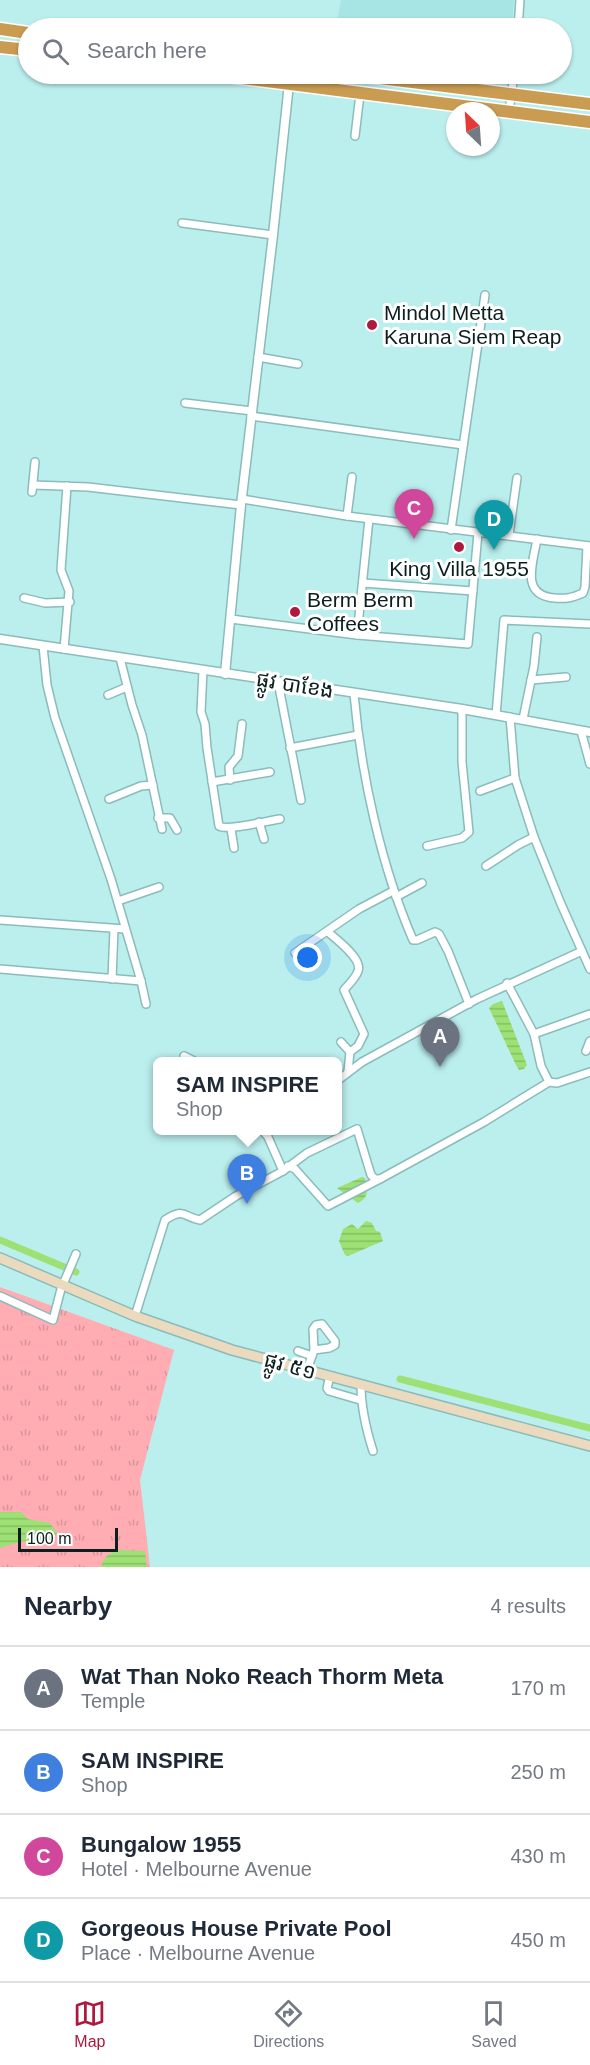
<!DOCTYPE html>
<html lang="en">
<head>
<meta charset="utf-8">
<style>
	body { margin:0; font-family:Helvetica,"Noto Sans Khmer",sans-serif; background:#f6f6f7; color:#1f2937 }
	.compass { position:absolute; left:446px; top:102px; width:54px; height:54px; border-radius:50%; background:#fff; box-shadow:0 2px 4px #0004; rotate:335deg }
	.scale { position:absolute; left:18px; bottom:15px; width:100px; box-sizing:border-box; padding-left:6px; border:3px solid #0a1f1e; border-top:0; font-size:16px; line-height:21px; white-space:nowrap; color:#0a1f1e; -webkit-text-stroke:4px #fff; paint-order:stroke }
	.you { position:absolute; left:308px; top:958px; width:21px; height:21px; margin:-15px; border:4px solid #fff; border-radius:50%; background:#1a73e8; box-shadow:0 0 0 9px #1a73e833 }
	.badge { display:grid; place-items:center; width:39px; height:39px; border-radius:50%; background:#ae193e; color:#fff; font-size:20px; font-weight:700 }
	.pin { position:absolute; translate:-50% -50px; filter:drop-shadow(0 2px 3px #0008) }
	.pin::after { content:''; position:absolute; top:32px; width:21px; height:18px; background:inherit; clip-path:polygon(0 0,100% 0,50% 100%) }
	.popup { position:absolute; left:153px; top:1057px; width:189px; height:78px; box-sizing:border-box; display:grid; place-content:center; border-radius:9px; background:#fff; filter:drop-shadow(0 2px 4px #0005); font-size:20px; white-space:nowrap; color:#747a83 }
	.popup b { font-size:22px; color:#1f2937 }
	.popup::after { content:''; position:absolute; left:50%; top:100%; margin-left:-12px; border:12px solid transparent; border-top-color:#fff }
	.list { margin:0; padding:0; list-style:none }
	h2 { display:flex; justify-content:space-between; align-items:center; height:78px; margin:0; padding:0 24px; font-size:26px }
	h2 small { font-size:20px; font-weight:400; color:#747a83 }
	.list li { display:grid; grid-template-columns:39px 1fr auto; gap:18px; align-items:center; box-sizing:border-box; height:84px; padding:0 24px; border-top:2px solid #e0e1e3 }
	.list b { display:block; font-size:22px; white-space:nowrap }
	.list p { margin:0; font-size:20px; white-space:nowrap; color:#747a83 }
	.list em { font-size:20px; font-style:normal; color:#747a83 }
	.icon { flex:none; width:33px; height:33px; fill:none; stroke:currentColor; stroke-width:2; stroke-linecap:round; stroke-linejoin:round }
	.map { position:relative; flex:none; width:590px; height:1567px; overflow:hidden }
	.search { position:absolute; background:#fff; box-shadow:0 2px 4px #0004; left:18px; right:18px; top:18px; height:66px; display:flex; align-items:center; gap:15px; box-sizing:border-box; padding:0 21px; border-radius:33px; color:#747a83; font-size:22px }
	.sheet { height:414px; background:#fff }
	nav { display:flex; justify-content:space-around; align-items:center; box-sizing:border-box; height:84px; border-top:2px solid #e0e1e3; background:#fff; font-size:16px; color:#747a83 }
	nav a { display:grid; justify-items:center; gap:3px }
	nav .on { color:#ae193e }
	.map>svg:first-child { display:block }
	.built { fill:#a7e5e4 }
	.grass { fill:url(#grass-tufts) }
	.water { fill:url(#water-rules) }
	.lines { fill:none; stroke-linecap:round; stroke-linejoin:round }
	.canal { stroke:#9de073; stroke-width:7 }
	.minor-casing { stroke:#89bcbb; stroke-width:10 }
	.tertiary-casing { stroke:#89bcbb; stroke-width:11 }
	.secondary-casing { stroke:#89bcbb; stroke-width:12 }
	.trunk-casing { stroke:#fff; stroke-width:15 }
	.minor { stroke:#fff; stroke-width:7 }
	.tertiary { stroke:#fff; stroke-width:8 }
	.secondary { stroke:#ebdabe; stroke-width:9 }
	.trunk { stroke:#ca9c52; stroke-width:12 }
	.poi-dot { fill:#ae193e; stroke:#fff; stroke-width:2 }
	.labels { text-anchor:middle; stroke-width:6; stroke-linejoin:round; paint-order:stroke }
	.poi-label { font-size:21px; fill:#0a1f1e; stroke:#fff; text-anchor:start }
	.street-label { font-size:21px; fill:#0a1f1e; stroke:#fff }
</style>
</head>
<body>
<div class="map">
<svg width="590" height="1567" viewBox="0 0 590 1567">
	<defs>
		<pattern id="grass-tufts" width="24" height="20" patternUnits="userSpaceOnUse" patternTransform="scale(1.5)"><rect width="24" height="20" fill="#ffacb2"/><path d="M3 7l-1-3M5 7V3M7 7l1-3M15 17l-1-3M17 17v-4M19 17l1-3" fill="none" stroke="#d99499"/></pattern>
		<pattern id="water-rules" width="6" height="5" patternUnits="userSpaceOnUse" patternTransform="scale(1.5)"><rect width="6" height="5" fill="#9de073"/><path d="M0 2.5h6" fill="none" stroke="#86c063"/></pattern>
	</defs>
	<rect width="100%" height="100%" fill="#bbefee"/>
	<!-- built -->
	<path class="built" d="M341,0H514L512,28H336Z"/>
	<!-- grass -->
	<path class="grass" d="M0,1287L174,1350L140,1480L150,1567H0Z"/>
	<!-- water -->
	<g class="water">
		<path d="M502,1001L527,1065L524,1069L519,1070L516,1065L489,1008L493,1004Z"/>
		<path d="M362,1177L365,1178C367,1190 370,1197 358,1203L337,1188Z"/>
		<path d="M366,1221L372,1223L376,1231L380,1232L383,1241L348,1256L345,1255L339,1241L343,1229L352,1224L358,1229Z"/>
		<path d="M0,1512H21L28,1519L50,1523L57,1533L54,1540L44,1543L23,1541L0,1548Z"/>
		<path d="M120,1550L145,1551L147,1567H101C103,1557 110,1552 120,1550Z"/>
	</g>
	<g class="lines">
		<!-- canal -->
		<g class="canal">
			<path d="M0,1240L76,1272"/>
			<path d="M400,1379L590,1428"/>
		</g>
		<defs>
			<g id="minor">
				<path d="M518,28L520,0"/>
				<path d="M509,112L514,74"/>
				<path d="M355,136L360,94"/>
				<path d="M182,223L273,235"/>
				<path d="M258,357L298,364"/>
				<path d="M185,403L252,411"/>
				<path d="M251,416L463,445"/>
				<path d="M33,485L88,487L241,505"/>
				<path d="M32,492L35,462"/>
				<path d="M242,499L347,516L590,546"/>
				<path d="M347,516L352,477"/>
				<path d="M451,530L485,295"/>
				<path d="M509,535L517,478"/>
				<path d="M537,539C533,563 520,595 554,598C566,599 572,598 583,593L585,587L587,546"/>
				<path d="M363,583L473,591"/>
				<path d="M24,598L45,603L70,602"/>
				<path d="M231,619L357,635L468,644L478,533"/>
				<path d="M357,635L369,519"/>
				<path d="M43,646L47,685L55,718L111,879L141,981L146,1004"/>
				<path d="M64,649L69,591L61,570L67,486"/>
				<path d="M120,658L132,705L142,735L162,829"/>
				<path d="M203,670L201,712L205,724L207,748L219,826C227,831 267,821 280,819"/>
				<path d="M531,680L566,677"/>
				<path d="M278,682L301,800"/>
				<path d="M354,694C361,774 381,866 413,940H417L435,932L439,934L448,951L469,1004"/>
				<path d="M108,695L127,687"/>
				<path d="M496,715L504,620L590,624"/>
				<path d="M510,717L515,778L534,837L561,904L590,969"/>
				<path d="M523,719L534,666L537,637"/>
				<path d="M581,731L590,764"/>
				<path d="M290,748L358,735"/>
				<path d="M230,780L229,767L238,756L242,724"/>
				<path d="M212,782L270,772"/>
				<path d="M480,791L515,778"/>
				<path d="M109,799L141,786L153,785"/>
				<path d="M158,818H170L177,830"/>
				<path d="M259,822L264,839"/>
				<path d="M231,829L234,848"/>
				<path d="M427,846L462,838L469,832L462,762V709"/>
				<path d="M486,866L518,845L534,837"/>
				<path d="M396,897L422,883"/>
				<path d="M118,901L159,887"/>
				<path d="M0,920L125,929"/>
				<path d="M328,932C337,940 363,959 358,971C356,978 348,985 344,990L364,1034L358,1046L350,1052"/>
				<path d="M295,953L359,909L393,891"/>
				<path d="M0,969L141,981"/>
				<path d="M112,979L114,929"/>
				<path d="M507,983L534,1034L541,1066L549,1082"/>
				<path d="M534,1034L590,1014"/>
				<path d="M341,1042L350,1052L348,1071"/>
				<path d="M586,1051L590,1041"/>
				<path d="M184,1056L196,1062"/>
				<path d="M337,1081L362,1062L477,999L582,951"/>
				<path d="M288,1166L295,1169L328,1206L380,1179"/>
				<path d="M283,1171L307,1153L357,1129L371,1175L375,1179H380L484,1122L549,1082L557,1083L590,1072"/>
				<path d="M0,1296L53,1320L61,1289L76,1254"/>
				<path d="M135,1316L165,1220C185,1207 183,1217 200,1220L236,1196L283,1171L268,1137L262,1130"/>
				<path d="M298,1351L312,1356"/>
				<path d="M307,1370L314,1350L313,1329L316,1325L322,1324L335,1341V1345L329,1348L314,1350"/>
				<path d="M330,1376L327,1388L329,1391L360,1400"/>
				<path d="M361,1385C361,1408 366,1429 373,1451"/>
			</g>
			<g id="tertiary">
				<path d="M0,639L462,709L590,732"/>
				<path d="M225,674L241,505L273,235L290,74"/>
			</g>
			<path id="secondary" d="M0,1258L135,1316L232,1350L590,1446"/>
			<g id="trunk">
				<path d="M0,29L28,33"/>
				<path d="M0,47L28,50"/>
				<path d="M210,74L590,122"/>
				<path d="M348,74L590,104"/>
			</g>
		</defs>
		<!-- minor casing -->
		<use href="#minor" class="minor-casing"/>
		<!-- tertiary casing -->
		<use href="#tertiary" class="tertiary-casing"/>
		<!-- secondary casing -->
		<use href="#secondary" class="secondary-casing"/>
		<!-- trunk casing -->
		<use href="#trunk" class="trunk-casing"/>
		<!-- minor -->
		<use href="#minor" class="minor"/>
		<!-- tertiary -->
		<use href="#tertiary" class="tertiary"/>
		<!-- secondary -->
		<use href="#secondary" class="secondary"/>
		<!-- trunk -->
		<use href="#trunk" class="trunk"/>
	</g>
	<!-- markers -->
	<g class="poi-dot">
		<circle cx="372" cy="325" r="6"/>
		<circle cx="459" cy="547" r="6"/>
		<circle cx="295" cy="612" r="6"/>
	</g>
	<g class="labels">
		<!-- poi labels -->
		<g class="poi-label">
			<text x="384" y="320">Mindol Metta<tspan x="384" dy="24">Karuna Siem Reap</tspan></text>
			<text x="459" y="576" text-anchor="middle">King Villa 1955</text>
			<text x="307" y="607">Berm Berm<tspan x="307" dy="24">Coffees</tspan></text>
		</g>
		<!-- street labels -->
		<g class="street-label">
			<text transform="translate(295 685) rotate(9)" y="7">ផ្លូវ បាខែង</text>
			<text transform="translate(290 1366) rotate(15)" y="7">ផ្លូវ ៥១</text>
		</g>
	</g>
</svg>
<svg class="compass" viewBox="-18 -18 36 36"><path d="M0-13l5 13h-10z" fill="#e53935"/><path d="M0 13l5-13h-10z" fill="#747a83"/></svg>
<div class="scale">100 m</div>
<div class="you"></div>
<div class="pin badge" style="left:440px;top:1067px;background:#6b7280">A</div>
<div class="pin badge" style="left:247px;top:1204px;background:#3f7fe0">B</div>
<div class="popup"><b>SAM INSPIRE</b>Shop</div>
<div class="pin badge" style="left:414px;top:539px;background:#d1479c">C</div>
<div class="pin badge" style="left:494px;top:550px;background:#0f9aa8">D</div>
<div class="search"><svg class="icon" aria-label="search" viewBox="0 0 24 24"><circle cx="10" cy="10" r="6"/><path d="M15 15l6 6"/></svg>Search here</div>
</div>
<section class="sheet">
<h2>Nearby<small>4 results</small></h2>
<ul class="list">
<li><span class="badge" style="background:#6b7280">A</span><div><b>Wat Than Noko Reach Thorm Meta</b><p>Temple</p></div><em>170 m</em></li>
<li><span class="badge" style="background:#3f7fe0">B</span><div><b>SAM INSPIRE</b><p>Shop</p></div><em>250 m</em></li>
<li><span class="badge" style="background:#d1479c">C</span><div><b>Bungalow 1955</b><p>Hotel · Melbourne Avenue</p></div><em>430 m</em></li>
<li><span class="badge" style="background:#0f9aa8">D</span><div><b>Gorgeous House Private Pool</b><p>Place · Melbourne Avenue</p></div><em>450 m</em></li>
</ul>
</section>
<nav>
<a class="on"><svg class="icon" aria-label="map" viewBox="0 0 24 24"><path d="M3 6l6-2 6 2 6-2v14l-6 2-6-2-6 2zM9 4v14M15 6v14"/></svg>Map</a>
<a><svg class="icon" aria-label="directions" viewBox="0 0 24 24"><path d="M12 3l9 9-9 9-9-9zM9 14v-3h6M13 9l2 2-2 2"/></svg>Directions</a>
<a><svg class="icon" aria-label="saved" viewBox="0 0 24 24"><path d="M7 4h10v16l-5-4-5 4z"/></svg>Saved</a>
</nav>
</body>
</html>
